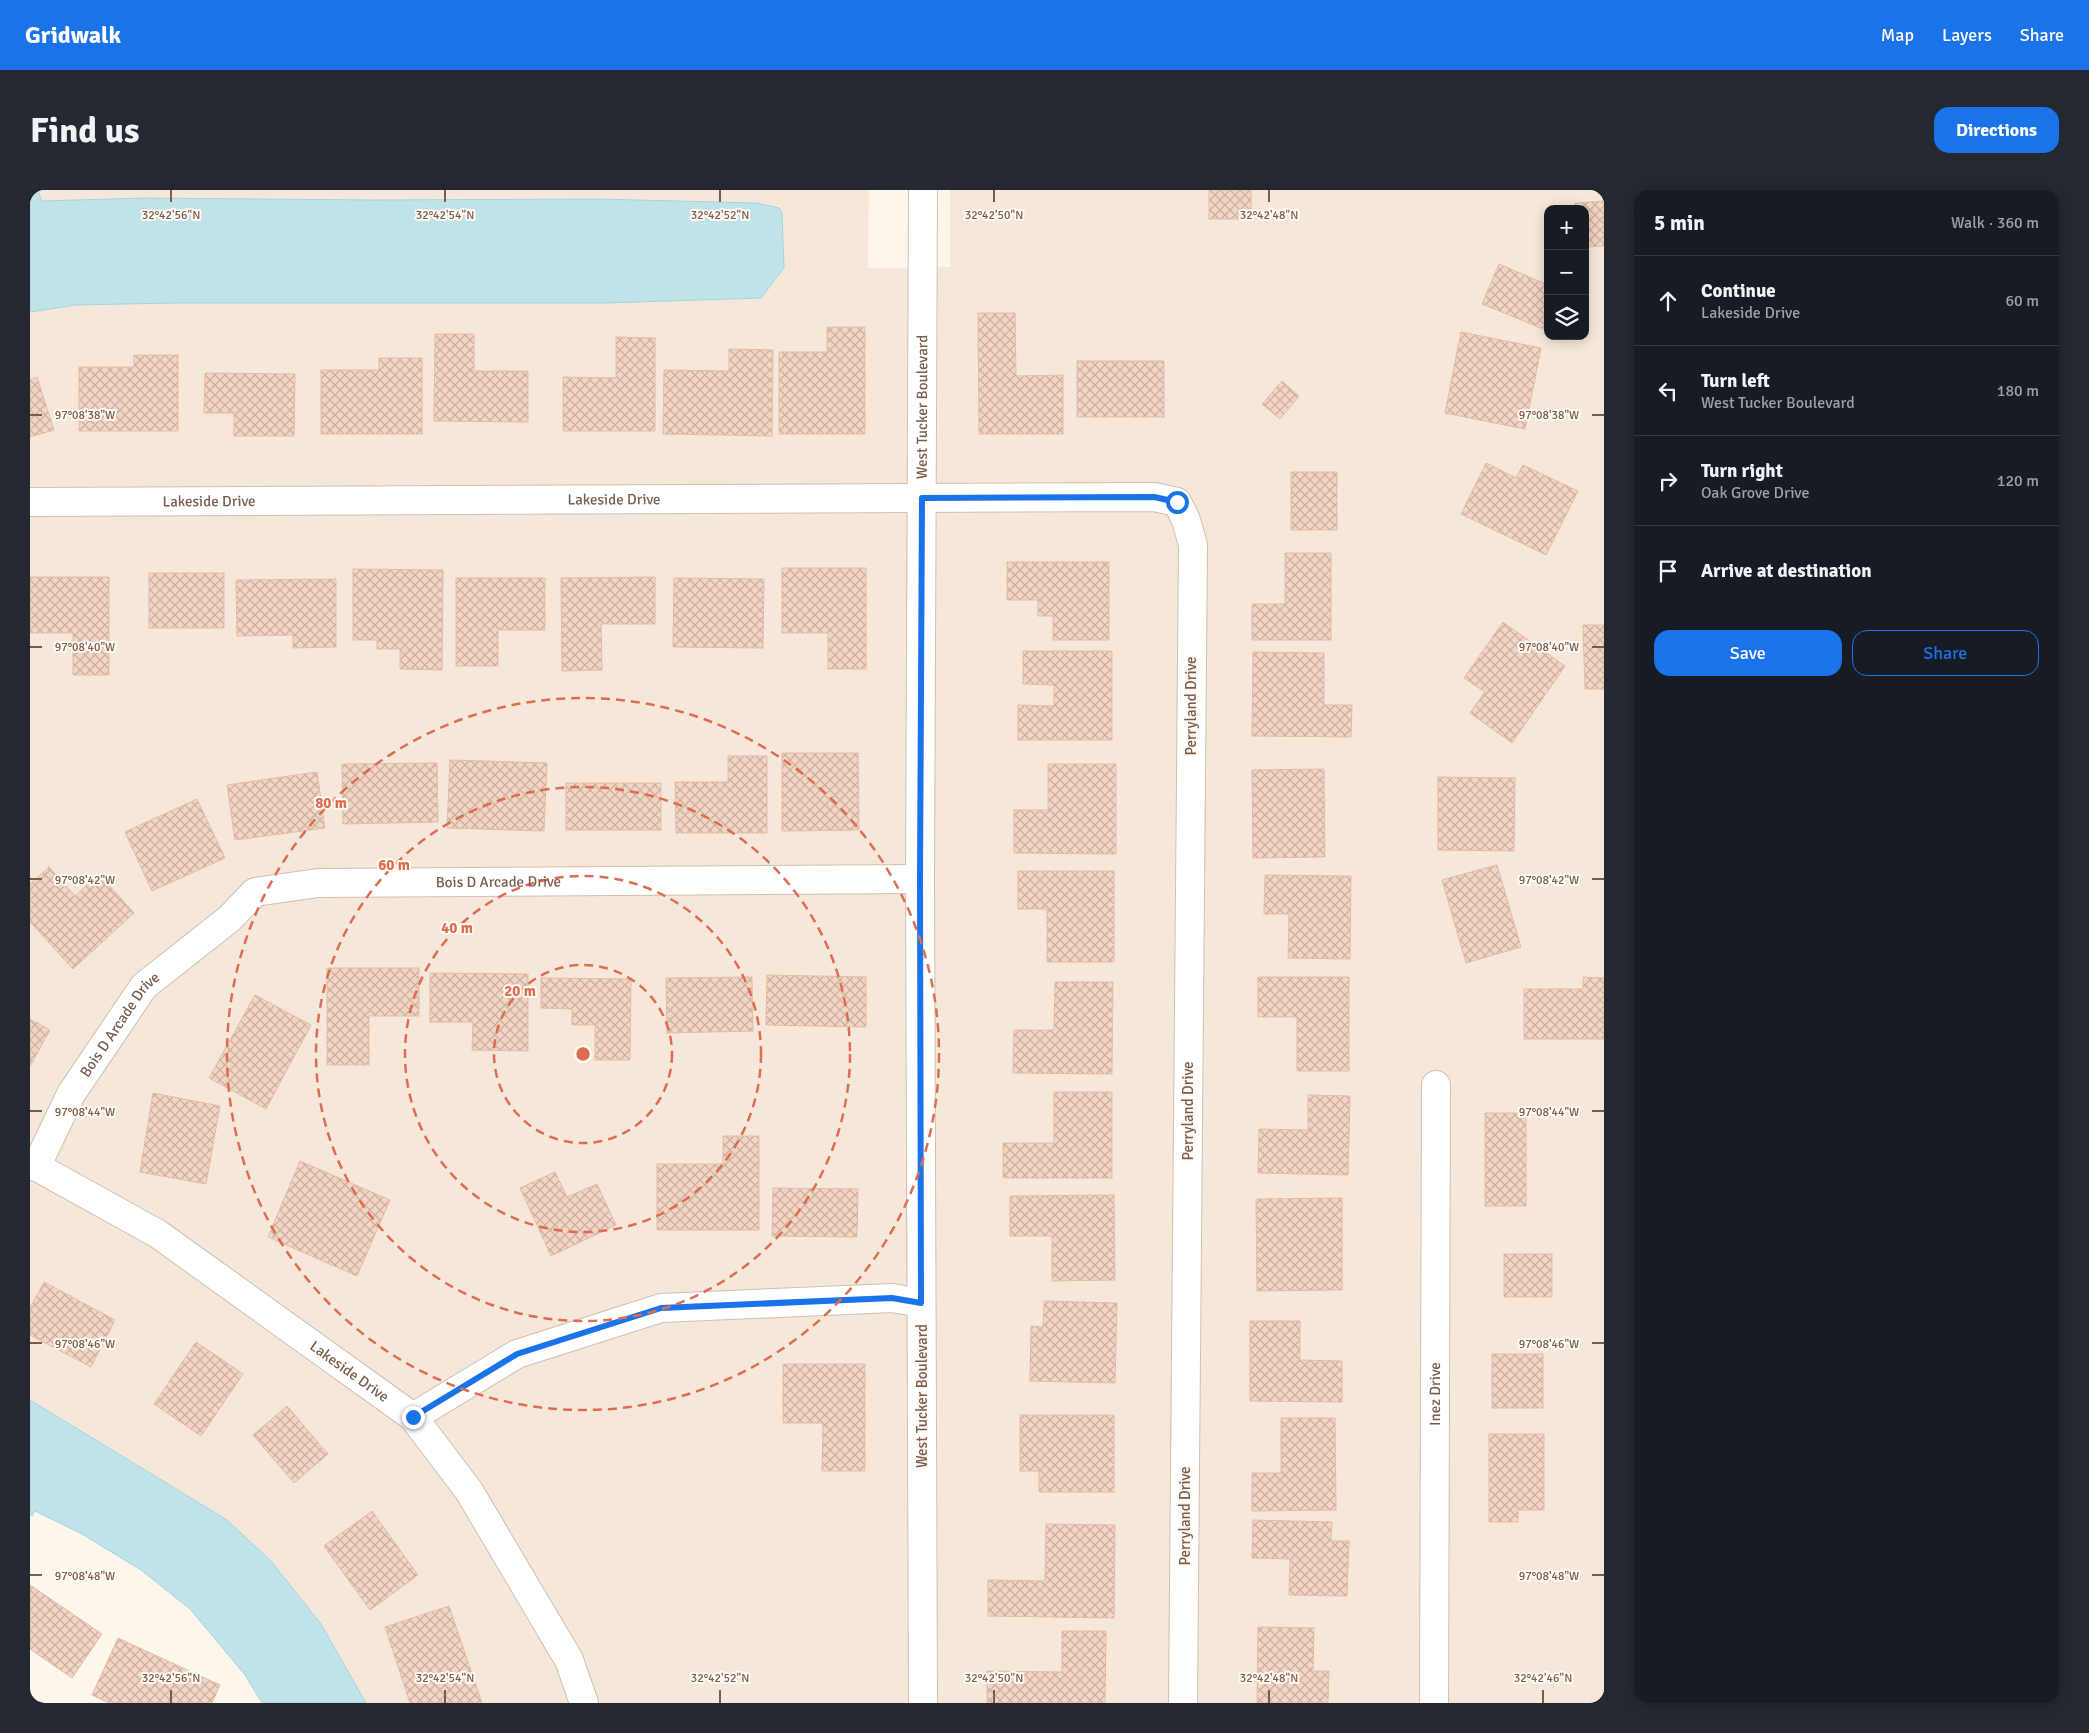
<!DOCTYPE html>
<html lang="en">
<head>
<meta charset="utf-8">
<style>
	body { margin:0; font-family:Signika,sans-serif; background:#242831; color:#f1f3f6 }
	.controls { position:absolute; right:15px; top:15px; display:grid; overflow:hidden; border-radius:10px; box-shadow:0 2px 12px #0003 }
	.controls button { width:45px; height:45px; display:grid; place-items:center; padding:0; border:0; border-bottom:1px solid #363941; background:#171b24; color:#f1f3f6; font:25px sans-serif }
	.stop { position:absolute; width:15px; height:15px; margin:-11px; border:4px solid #1a73e8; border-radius:50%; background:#fff }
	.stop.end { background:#1a73e8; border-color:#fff; box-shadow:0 1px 5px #0008 }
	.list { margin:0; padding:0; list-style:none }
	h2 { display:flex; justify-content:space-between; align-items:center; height:65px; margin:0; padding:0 20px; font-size:21px }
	h2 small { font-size:16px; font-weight:400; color:#9ea1a6 }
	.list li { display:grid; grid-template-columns:32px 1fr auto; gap:15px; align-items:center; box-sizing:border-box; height:90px; padding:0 20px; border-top:1px solid #363941 }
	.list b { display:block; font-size:19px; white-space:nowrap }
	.list p { margin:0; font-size:16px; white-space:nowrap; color:#9ea1a6 }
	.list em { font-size:16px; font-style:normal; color:#9ea1a6 }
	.actions { display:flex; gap:10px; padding:15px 20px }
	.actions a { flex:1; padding:11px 0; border:1px solid #1a73e8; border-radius:15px; text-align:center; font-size:18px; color:#1a73e8 }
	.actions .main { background:#1a73e8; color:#fff }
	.icon { flex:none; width:28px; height:28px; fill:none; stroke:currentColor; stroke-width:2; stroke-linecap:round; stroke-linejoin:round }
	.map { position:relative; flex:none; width:1574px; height:1513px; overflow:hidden; border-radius:15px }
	header { display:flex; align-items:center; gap:30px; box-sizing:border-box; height:70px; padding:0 25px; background:#1a73e8; color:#fff }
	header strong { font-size:24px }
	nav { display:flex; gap:28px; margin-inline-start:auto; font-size:18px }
	.intro { display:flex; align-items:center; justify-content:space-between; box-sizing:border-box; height:120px; padding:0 30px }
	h1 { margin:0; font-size:35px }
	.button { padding:12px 22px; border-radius:15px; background:#1a73e8; color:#fff; font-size:18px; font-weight:700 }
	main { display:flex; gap:30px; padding:0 30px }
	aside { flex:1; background:#171b24; border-radius:15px; box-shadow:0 2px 12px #0003 }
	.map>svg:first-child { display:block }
	.residential { fill:#f5e8da; fill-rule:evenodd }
	.water { fill:#bfe3e8; stroke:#a5d3da }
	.building { fill:url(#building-cross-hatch); stroke:#e6bba3 }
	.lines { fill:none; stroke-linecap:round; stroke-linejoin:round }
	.minor-casing { stroke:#d1beb0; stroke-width:30 }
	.tertiary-casing { stroke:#d1beb0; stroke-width:30 }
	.minor { stroke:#fff; stroke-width:28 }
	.tertiary { stroke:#fff; stroke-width:28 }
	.route { stroke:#1a73e8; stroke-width:6 }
	.ticks { fill:none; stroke:#7a5c4d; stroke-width:2 }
	.ring { fill:none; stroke:#dc6d51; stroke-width:2.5; stroke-dasharray:9 6 }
	.labels { text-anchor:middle; stroke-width:4; stroke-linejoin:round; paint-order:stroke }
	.street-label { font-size:15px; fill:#7a5c4d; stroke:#fffaf3 }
	.ticks-label { font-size:12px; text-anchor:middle; fill:#7a5c4d; stroke:#fffaf3; stroke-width:4; stroke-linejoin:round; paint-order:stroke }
	.centre { fill:#dc6d51; stroke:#fffaf3; stroke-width:2.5 }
	.ring-label { font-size:15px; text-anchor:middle; font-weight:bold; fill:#dc6d51; stroke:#fffaf3; stroke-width:4; stroke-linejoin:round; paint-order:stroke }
</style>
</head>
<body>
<header>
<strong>Gridwalk</strong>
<nav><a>Map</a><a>Layers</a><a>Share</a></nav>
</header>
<div class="intro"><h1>Find us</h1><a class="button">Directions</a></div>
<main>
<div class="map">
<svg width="1574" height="1513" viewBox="0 0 1574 1513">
	<defs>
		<pattern id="building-cross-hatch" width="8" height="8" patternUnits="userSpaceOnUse" patternTransform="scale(1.25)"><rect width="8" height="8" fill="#f3d5c3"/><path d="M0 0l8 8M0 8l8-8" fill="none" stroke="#cab0a1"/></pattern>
	</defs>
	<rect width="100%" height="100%" fill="#fdf6ec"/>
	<!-- residential -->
	<path class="residential" d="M0,0H839L838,78L920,77V0H1574V1513H336L291,1434L197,1330L0,1210V122L46,115L143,113H576L731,108L727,13L567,9L344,10L114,8L11,11L8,1L0,2ZM1518,19H1555V146H1518Z"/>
	<!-- water -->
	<g class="water">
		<path d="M8,1L12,11L114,8L344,10L567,9L727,13L749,18L752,23L754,78L731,108L576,113H143L46,115L0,122V2Z"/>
		<path d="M0,1210L197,1330L241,1371L291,1434L336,1513H232L215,1485L160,1419L111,1380L52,1344L5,1321L2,1326L0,1325Z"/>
	</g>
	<!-- building -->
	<g class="building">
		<rect x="1179" y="0" width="42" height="29"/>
		<path d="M1574,11V56L1555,57V19H1545V13Z"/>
		<path d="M1469,74L1518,95V141L1452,114Z"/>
		<path d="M948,123H985L986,186L1033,185V244H949Z"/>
		<path d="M797,137H835V244H749V162H797Z"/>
		<path d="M1431,142L1511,158L1495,239L1415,223Z"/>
		<path d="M405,144H444V181H498V232L404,231Z"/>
		<path d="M586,147L625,148V241H533V187L586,188Z"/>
		<path d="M699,159L743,160L742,246L633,244L634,180L699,181Z"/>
		<path d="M104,165H148V241H49V177H104Z"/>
		<path d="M349,168H392V244H291V180H349Z"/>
		<rect x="1047" y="171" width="87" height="56"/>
		<path d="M175,183L265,184L264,246H204V223H174Z"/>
		<path d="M7,187L24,240L0,247V190Z"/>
		<path d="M1252,191L1269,206L1250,229L1232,214Z"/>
		<path d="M1456,273L1486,288L1493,275L1548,301L1516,365L1431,324Z"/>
		<rect x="1261" y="282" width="46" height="58"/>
		<path d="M1255,363H1301V450H1222V414H1255Z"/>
		<path d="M977,372H1079V450H1023V426H1008V410H977Z"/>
		<path d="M752,378H836V479H798V443H752Z"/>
		<path d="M323,379L413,380L412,480L370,479V459H347V450H323Z"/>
		<rect x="119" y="383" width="75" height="55"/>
		<path d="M0,387H79V485H43V443H0Z"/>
		<path d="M625,387V434H571L572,480L532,481L531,388Z"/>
		<path d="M426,388H515V440H468V476H426Z"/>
		<path d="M644,388L734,389L733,458L643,457Z"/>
		<path d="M306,389V457L263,458V445L207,446L206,390Z"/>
		<path d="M1473,432L1535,476L1482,553L1440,523L1455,502L1434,488Z"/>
		<path d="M1553,435H1574V499H1555Z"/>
		<path d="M993,461H1082V550H988V515L1024,516V495L993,494Z"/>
		<path d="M1223,462L1294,463V515H1322L1321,547L1222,546Z"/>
		<path d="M752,563H828L829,640L752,641Z"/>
		<path d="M698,566H737V643H646L645,592H698Z"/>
		<path d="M420,570L517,573L514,641L417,638Z"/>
		<path d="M407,573L408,632L313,634L312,574Z"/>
		<path d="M1018,574H1086V664L984,663V620H1018Z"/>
		<path d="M1294,579L1295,667L1223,668L1222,580Z"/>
		<path d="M287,582L295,638L205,650L197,595Z"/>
		<path d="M1408,587L1485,588L1484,661L1408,660Z"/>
		<rect x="536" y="593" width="95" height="47"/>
		<path d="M167,609L195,668L122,701L95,642Z"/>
		<path d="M1467,675L1491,757L1436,773L1412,690Z"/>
		<path d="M19,677L45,706L69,684L104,723L43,779L0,732V694Z"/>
		<path d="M988,681H1084V772H1017V719H988Z"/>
		<path d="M1235,685L1321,686L1320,769L1258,768L1259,724H1234Z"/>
		<path d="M297,778H389V826H339V875H297Z"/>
		<path d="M400,783L498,784V861L442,860L443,832H400Z"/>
		<path d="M737,785L836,787V837L736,835Z"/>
		<path d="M722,787L723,841L637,843L636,788Z"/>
		<path d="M1228,787H1319V881H1267V827H1228Z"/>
		<path d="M1553,787L1574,788V849H1494V799H1553Z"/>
		<path d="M511,788L601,789L600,870H565V835H542V819L511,818Z"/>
		<path d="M1025,792H1083L1082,884L983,883L984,840H1024Z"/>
		<path d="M225,805L281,835L236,919L179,888Z"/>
		<path d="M0,829L20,840L0,876Z"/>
		<path d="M1024,902H1082V988H973V953H1024Z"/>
		<path d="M123,903L190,916L176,994L110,982Z"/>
		<path d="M1278,905L1320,906L1318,985L1228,983L1229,939L1278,940Z"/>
		<rect x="1455" y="923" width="41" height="93"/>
		<path d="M693,946H729V1040H627V974H693Z"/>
		<path d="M270,971L360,1010L327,1086L238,1047Z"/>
		<path d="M525,982L537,1007L567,994L586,1035L521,1066L490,998Z"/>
		<path d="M743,998L828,999L827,1047L742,1046Z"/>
		<path d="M1084,1005L1085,1090L1022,1091V1046H980V1006Z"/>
		<path d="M1312,1008V1100L1227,1101L1226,1009Z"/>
		<rect x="1474" y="1064" width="48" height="43"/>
		<path d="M14,1092L85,1130L61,1177L0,1145V1118Z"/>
		<path d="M1014,1111L1087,1113L1085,1193L1000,1191L1001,1136L1013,1137Z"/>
		<path d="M1220,1131H1270V1170L1312,1171V1212L1220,1211Z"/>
		<path d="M166,1152L213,1184L171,1246L124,1214Z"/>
		<rect x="1462" y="1164" width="51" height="54"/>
		<path d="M753,1174H835V1281H792L793,1233H753Z"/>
		<path d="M257,1216L298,1264L264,1293L223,1245Z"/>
		<path d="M990,1225H1084V1302H1009V1281H990Z"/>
		<path d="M1251,1228H1305L1306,1320L1222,1321V1283H1251Z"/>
		<path d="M1459,1244H1514V1320H1488V1332H1459Z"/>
		<path d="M342,1321L388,1385L340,1420L294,1356Z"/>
		<path d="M1223,1330L1302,1332L1301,1351H1319L1317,1406L1259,1405L1260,1369L1222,1368Z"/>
		<path d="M1016,1334L1085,1335L1084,1428L958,1426V1390L1015,1391Z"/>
		<path d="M0,1395L72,1444L42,1488L0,1459Z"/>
		<path d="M419,1416L452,1513H380L355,1437Z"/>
		<path d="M1228,1437L1284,1438L1283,1481H1299L1298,1513H1227Z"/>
		<path d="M1032,1441H1076L1075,1513H957V1481L1032,1482Z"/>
		<path d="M88,1448L190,1495L182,1513H79L62,1505Z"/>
	</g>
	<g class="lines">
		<defs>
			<g id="minor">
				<path id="s1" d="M0,312L1124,307L1147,312L1156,330L1163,355L1153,1513"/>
				<path id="s2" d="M0,973L128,1044L383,1227L439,1301L539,1470L554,1513"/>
				<path id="s3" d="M6,977L41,904L114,796L199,729L225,702L288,693L890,689"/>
				<path d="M383,1227L487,1164L631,1118L862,1108L891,1113"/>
				<path id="s4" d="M1404,1513L1406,895"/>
			</g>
			<g id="tertiary">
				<path id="s5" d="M893,1513L890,689L893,0"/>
			</g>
		</defs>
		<!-- minor casing -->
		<use href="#minor" class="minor-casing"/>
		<!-- tertiary casing -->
		<use href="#tertiary" class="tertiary-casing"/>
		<!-- minor -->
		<use href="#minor" class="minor"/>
		<!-- tertiary -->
		<use href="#tertiary" class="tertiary"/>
	</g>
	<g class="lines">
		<!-- route -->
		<path class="route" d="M383,1227L487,1164L631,1118L862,1108L891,1113L890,689L892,308L1124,307L1147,312"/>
	</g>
	<!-- ticks -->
	<path class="ticks" d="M141,0V12M415,0V12M690,0V12M964,0V12M1239,0V12M0,225H12M1562,225H1574M0,457H12M1562,457H1574M0,689H12M1562,689H1574M0,921H12M1562,921H1574M0,1153H12M1562,1153H1574M0,1385H12M1562,1385H1574M141,1500V1513M415,1500V1513M690,1500V1513M964,1500V1513M1239,1500V1513M1513,1500V1513"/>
	<!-- distance rings -->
	<g class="ring">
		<circle cx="553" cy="864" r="89"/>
		<circle cx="553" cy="864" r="178"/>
		<circle cx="553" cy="864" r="267"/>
		<circle cx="553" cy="864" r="356"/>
	</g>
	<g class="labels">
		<!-- street labels -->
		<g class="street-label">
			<text dy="5" stroke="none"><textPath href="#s5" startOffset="1296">West Tucker Boulevard</textPath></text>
			<text dy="5" stroke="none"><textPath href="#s1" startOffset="584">Lakeside Drive</textPath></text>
			<text dy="5" stroke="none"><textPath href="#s1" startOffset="179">Lakeside Drive</textPath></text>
			<text transform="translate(1161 516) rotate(-90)" y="5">Perryland Drive</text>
			<text dy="5" stroke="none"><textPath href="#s3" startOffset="601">Bois D Arcade Drive</textPath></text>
			<text dy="5" stroke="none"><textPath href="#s3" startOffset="166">Bois D Arcade Drive</textPath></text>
			<text transform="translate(1158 921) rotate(-90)" y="5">Perryland Drive</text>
			<text dy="5" stroke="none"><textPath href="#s2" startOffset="382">Lakeside Drive</textPath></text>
			<text dy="5" stroke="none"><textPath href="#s4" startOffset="309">Inez Drive</textPath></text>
			<text transform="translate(892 1206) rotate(-90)" y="5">West Tucker Boulevard</text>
			<text transform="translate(1155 1326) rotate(-90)" y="5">Perryland Drive</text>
		</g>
	</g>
	<g class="ticks-label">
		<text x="141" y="29">32°42'56"N</text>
		<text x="415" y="29">32°42'54"N</text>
		<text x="690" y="29">32°42'52"N</text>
		<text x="964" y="29">32°42'50"N</text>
		<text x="1239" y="29">32°42'48"N</text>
		<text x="1519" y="229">97°08'38"W</text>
		<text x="55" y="229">97°08'38"W</text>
		<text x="1519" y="461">97°08'40"W</text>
		<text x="55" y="461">97°08'40"W</text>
		<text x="1519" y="694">97°08'42"W</text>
		<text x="55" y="694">97°08'42"W</text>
		<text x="1519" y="926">97°08'44"W</text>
		<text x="55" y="926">97°08'44"W</text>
		<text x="1519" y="1158">97°08'46"W</text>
		<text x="55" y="1158">97°08'46"W</text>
		<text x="1519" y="1390">97°08'48"W</text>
		<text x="55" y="1390">97°08'48"W</text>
		<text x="141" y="1492">32°42'56"N</text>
		<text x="415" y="1492">32°42'54"N</text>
		<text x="690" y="1492">32°42'52"N</text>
		<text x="964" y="1492">32°42'50"N</text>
		<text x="1239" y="1492">32°42'48"N</text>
		<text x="1513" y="1492">32°42'46"N</text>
	</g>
	<circle cx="553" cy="864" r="8" class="centre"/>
	<g class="ring-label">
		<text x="301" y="618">80 m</text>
		<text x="364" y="680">60 m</text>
		<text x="427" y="743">40 m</text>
		<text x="490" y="806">20 m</text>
	</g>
</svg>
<div class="controls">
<button>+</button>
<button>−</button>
<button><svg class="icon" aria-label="layers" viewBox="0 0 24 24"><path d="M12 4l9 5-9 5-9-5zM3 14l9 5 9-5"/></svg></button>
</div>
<div class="stop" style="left:1147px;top:312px"></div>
<div class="stop end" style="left:383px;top:1227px"></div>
</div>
<aside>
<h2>5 min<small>Walk · 360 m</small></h2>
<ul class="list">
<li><svg class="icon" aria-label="ahead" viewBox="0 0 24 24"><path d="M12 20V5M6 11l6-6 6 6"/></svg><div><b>Continue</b><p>Lakeside Drive</p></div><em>60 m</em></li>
<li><svg class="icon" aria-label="left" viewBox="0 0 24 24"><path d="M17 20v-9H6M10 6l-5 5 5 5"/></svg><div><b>Turn left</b><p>West Tucker Boulevard</p></div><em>180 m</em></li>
<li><svg class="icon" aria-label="right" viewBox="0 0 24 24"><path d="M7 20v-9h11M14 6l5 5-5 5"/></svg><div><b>Turn right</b><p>Oak Grove Drive</p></div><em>120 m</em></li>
<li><svg class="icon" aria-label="arrive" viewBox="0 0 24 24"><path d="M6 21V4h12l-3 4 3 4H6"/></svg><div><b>Arrive at destination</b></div></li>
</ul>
<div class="actions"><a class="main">Save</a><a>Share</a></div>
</aside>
</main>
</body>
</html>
